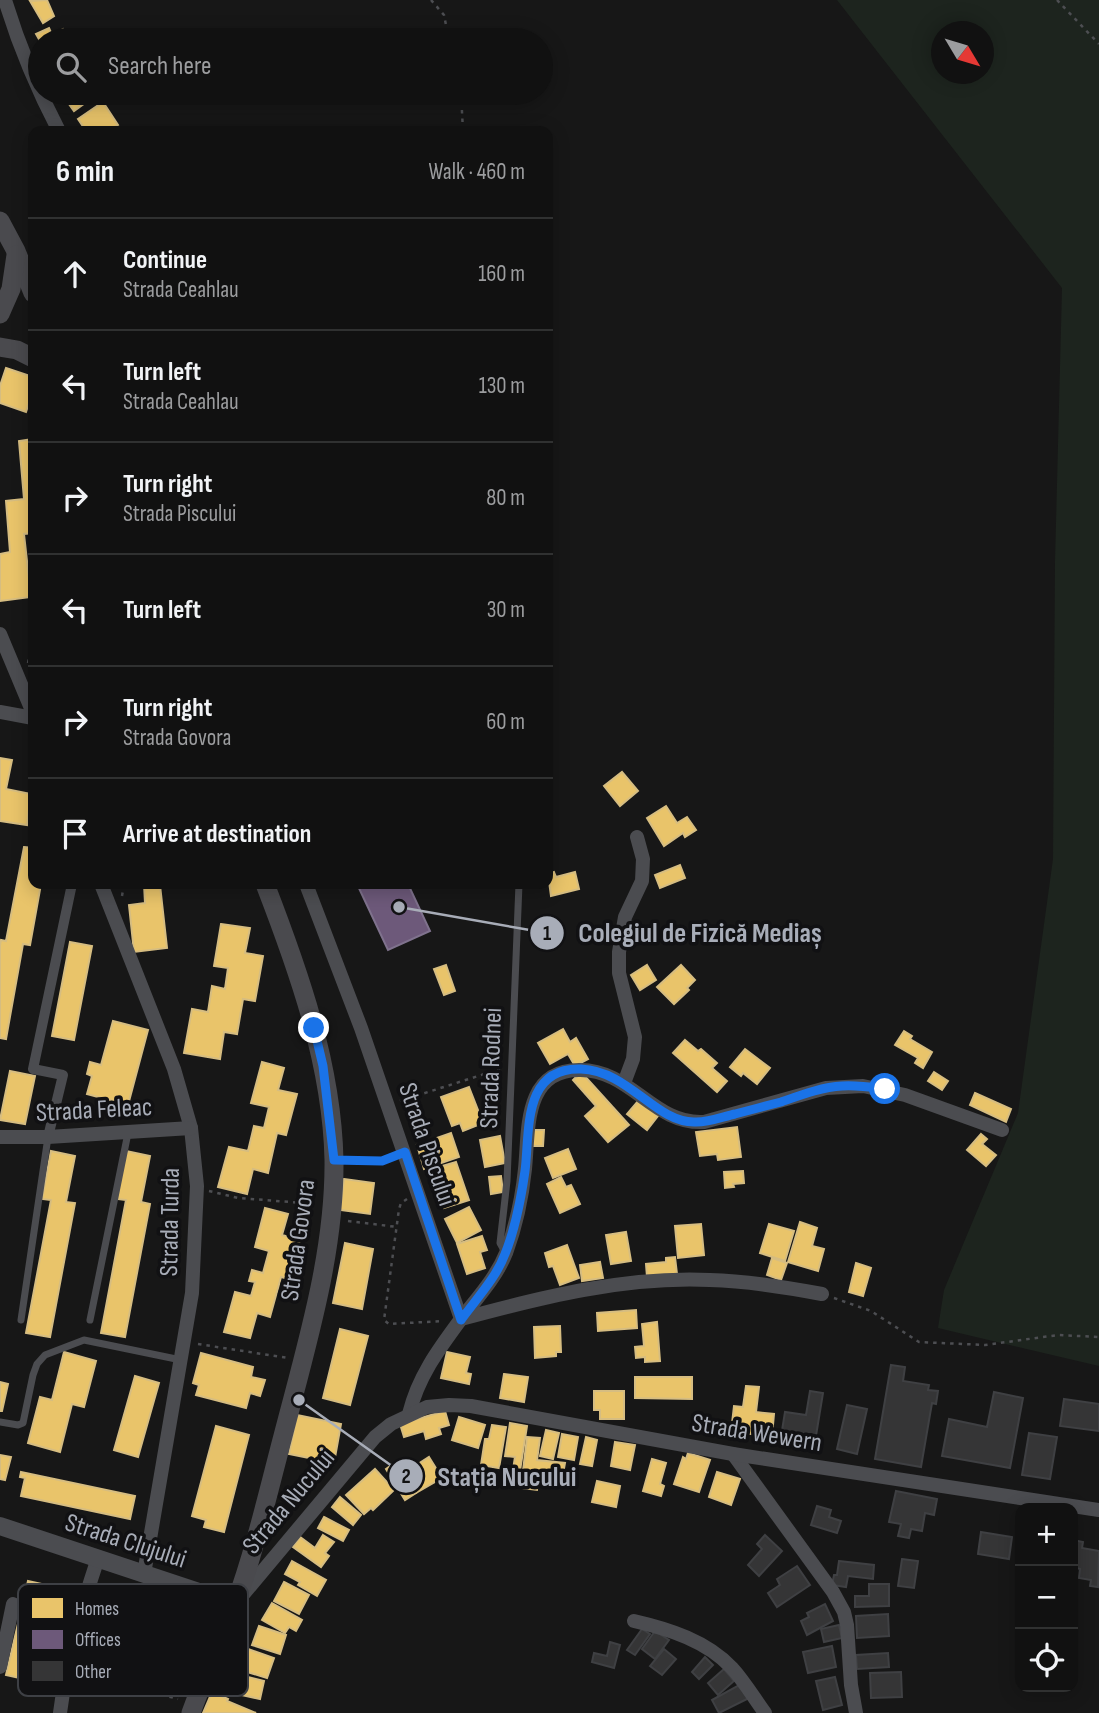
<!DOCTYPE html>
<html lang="en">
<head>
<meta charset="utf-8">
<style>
	body { margin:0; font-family:"Sofia Sans Condensed",sans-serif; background:#1a1a1a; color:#f1f3f6 }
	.controls { position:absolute; right:21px; bottom:21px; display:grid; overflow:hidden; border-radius:14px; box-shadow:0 4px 18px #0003 }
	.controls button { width:63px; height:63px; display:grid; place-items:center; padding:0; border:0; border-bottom:2px solid #303131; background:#111; color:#f1f3f6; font:35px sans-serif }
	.compass { position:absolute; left:931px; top:21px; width:63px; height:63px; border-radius:50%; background:#111; box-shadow:0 4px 18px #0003; rotate:128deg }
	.stop { position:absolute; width:21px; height:21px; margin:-16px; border:5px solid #1a73e8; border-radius:50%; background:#fff }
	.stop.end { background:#1a73e8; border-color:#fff; box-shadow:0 2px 7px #0008 }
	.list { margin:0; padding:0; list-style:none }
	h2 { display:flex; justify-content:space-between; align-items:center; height:91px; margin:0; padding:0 28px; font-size:30px }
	h2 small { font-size:23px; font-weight:400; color:#9c9d9f }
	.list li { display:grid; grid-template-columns:46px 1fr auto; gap:21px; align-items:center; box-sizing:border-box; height:112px; padding:0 28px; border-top:2px solid #303131 }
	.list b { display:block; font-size:26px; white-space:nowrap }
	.list p { margin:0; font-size:23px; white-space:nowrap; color:#9c9d9f }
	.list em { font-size:23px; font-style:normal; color:#9c9d9f }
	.icon { flex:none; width:38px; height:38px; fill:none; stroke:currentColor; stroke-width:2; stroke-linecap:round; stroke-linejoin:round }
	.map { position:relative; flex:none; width:1099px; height:1713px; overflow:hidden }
	.search { position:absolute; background:#111; box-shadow:0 4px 18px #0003; left:28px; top:28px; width:525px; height:77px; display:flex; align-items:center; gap:18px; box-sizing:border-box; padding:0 24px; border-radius:38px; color:#9c9d9f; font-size:26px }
	.panel { position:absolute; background:#111; box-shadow:0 4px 18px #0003; left:28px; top:126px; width:525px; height:763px; border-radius:14px }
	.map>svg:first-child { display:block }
	.green { fill:#1d241e; fill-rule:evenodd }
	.homes { fill:#e9c46a; stroke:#d6bd81; stroke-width:2 }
	.offices { fill:#6d597a; stroke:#7f728d; stroke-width:2 }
	.building { fill:#353536; stroke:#3f4043; stroke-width:2 }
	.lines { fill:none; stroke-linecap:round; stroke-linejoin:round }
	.path { stroke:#4d4e52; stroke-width:2.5; stroke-dasharray:3.5 5; stroke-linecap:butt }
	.service { stroke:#4b4c50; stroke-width:7 }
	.pedestrian { stroke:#4b4c50; stroke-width:10 }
	.minor { stroke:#4b4c50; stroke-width:14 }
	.tertiary { stroke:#4b4c50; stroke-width:18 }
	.secondary { stroke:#4a4a4e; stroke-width:19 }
	.route { stroke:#1a73e8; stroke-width:9 }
	.labels { text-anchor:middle; stroke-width:7; stroke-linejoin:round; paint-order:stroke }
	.street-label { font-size:26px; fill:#a8adb8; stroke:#111113 }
	.key { fill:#111113; stroke:#3e4045; stroke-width:2 }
	.key-label { font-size:19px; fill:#a8adb8 }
	.leader { fill:none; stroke:#a8adb8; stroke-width:2.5 }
	.callout-dot { fill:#a8adb8; stroke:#111113; stroke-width:2.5 }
	.mark-label { font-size:21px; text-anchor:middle; font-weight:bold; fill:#111 }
	.callout-label { font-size:28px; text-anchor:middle; font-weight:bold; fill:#a8adb8; stroke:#111113; stroke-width:7; stroke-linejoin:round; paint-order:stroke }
</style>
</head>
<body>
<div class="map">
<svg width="1099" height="1713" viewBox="0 0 1099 1713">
	<rect width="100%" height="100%" fill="#171717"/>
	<!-- green -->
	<path class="green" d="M837,0H1099V1366L938,1328L944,1290L1018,1113L1053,859L1055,562L1062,288ZM942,32H984V74H942Z"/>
	<!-- homes -->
	<g class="homes">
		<path d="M47,0L54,16L43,23L30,1Z"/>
		<path d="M49,28L52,35L63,29L69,40L40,41L36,34Z"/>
		<path d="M61,93H89L92,98L74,111Z"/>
		<path d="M103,102L118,125L108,131H86L78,119Z"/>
		<path d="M6,368L33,377V391L26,412L0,403V386Z"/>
		<path d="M33,439V533L24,534L31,597L0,601V554L10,552L6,501L24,499L19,441Z"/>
		<path d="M0,758L12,760L6,789L31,794L27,825L0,821Z"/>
		<path d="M622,772L638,791L620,806L604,786Z"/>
		<path d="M666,806L677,823L687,817L696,830L685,837L683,833L664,846L647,818Z"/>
		<path d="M24,847L33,848V884H41L30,945L23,944L6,1039L0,1038V945L1,940L6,941Z"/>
		<path d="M680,865L685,878L660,888L655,875Z"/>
		<path d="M554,872L556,877L575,872L579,889L551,896L548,874Z"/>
		<path d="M144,884H172L160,885L167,948L134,952L129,905L145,903Z"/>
		<path d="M221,924L250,928L245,953L263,956L255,1001L243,999L237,1034L224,1032L220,1059L184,1053L192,1009L208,1012L212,986L225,989L228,968L214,966Z"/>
		<path d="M70,942L92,946L74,1040L52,1036Z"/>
		<path d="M446,965L455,991L444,995L434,969Z"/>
		<path d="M647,965L656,980L640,990L631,975Z"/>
		<path d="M681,965L695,980L687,988L689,990L674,1004L657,987Z"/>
		<path d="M113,1021L148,1030L128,1105L87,1094L92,1076L87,1074L90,1062L101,1065Z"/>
		<path d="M563,1029L570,1042L576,1038L588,1059L575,1066L568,1054L550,1064L538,1043Z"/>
		<path d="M904,1031L912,1036L910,1039L932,1052L923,1068L915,1063L918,1058L895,1045Z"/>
		<path d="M685,1040L698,1051L701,1049L717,1063L712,1068L727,1081L717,1092L673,1053Z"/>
		<path d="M745,1049L770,1068L757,1084L743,1073L741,1076L730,1067Z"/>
		<path d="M262,1062L284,1068L278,1090L297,1094L286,1135L277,1133L268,1173L253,1169L247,1194L218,1187L229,1147L248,1151L254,1126L264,1128L269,1107L251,1103Z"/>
		<path d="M10,1071L35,1076L25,1124L0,1120Z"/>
		<path d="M581,1072L629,1125L608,1142L585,1116L596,1106L573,1080Z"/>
		<path d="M934,1072L948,1081L942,1090L928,1081Z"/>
		<path d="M469,1087L483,1123L463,1131L460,1123L452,1126L441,1097Z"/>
		<path d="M975,1093L1011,1109L1006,1122L970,1105Z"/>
		<path d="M639,1100L658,1116L647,1130L627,1114Z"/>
		<path d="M737,1127L741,1157L718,1160L717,1154L700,1156L696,1132Z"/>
		<path d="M531,1130H544L543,1146H530Z"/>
		<path d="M451,1133L459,1157L424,1169L417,1145Z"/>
		<path d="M981,1134L987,1139L982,1144L996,1155L986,1166L967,1150Z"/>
		<path d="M500,1136L505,1163L485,1167L480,1140Z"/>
		<path d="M568,1149L576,1169L553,1178L545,1158Z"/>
		<path d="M51,1151L75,1156L66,1202L75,1203L50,1337L26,1333L51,1200L42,1199Z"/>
		<path d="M126,1151L150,1156L141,1202L150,1204L125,1337L101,1333L126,1200L117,1199Z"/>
		<path d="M456,1162L469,1200L444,1208L432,1169Z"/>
		<path d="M743,1171L744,1183L733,1184L734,1187L725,1188L724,1172Z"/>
		<path d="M501,1176L503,1192L491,1194L489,1177Z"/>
		<path d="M561,1177L566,1187L571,1185L580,1204L560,1213L547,1184Z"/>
		<path d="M344,1179L374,1183L370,1214L340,1210Z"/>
		<path d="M469,1207L481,1230L457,1243L445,1219Z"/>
		<path d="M265,1208L288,1214L282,1235L300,1240L289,1279L281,1277L270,1317L257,1313L250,1338L224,1332L235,1292L251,1296L255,1282L249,1281L252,1270L263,1273L269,1251L255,1247Z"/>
		<path d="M800,1222L817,1228L812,1246L824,1249L818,1271L788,1262Z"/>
		<path d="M701,1224L704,1255L678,1258L675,1226Z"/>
		<path d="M769,1224L794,1231L785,1261L760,1253Z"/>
		<path d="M626,1232L631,1261L611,1264L606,1235Z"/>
		<path d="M482,1236L487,1250L480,1252L485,1268L467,1274L457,1244Z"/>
		<path d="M345,1243L373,1249L362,1309L333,1303Z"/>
		<path d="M567,1245L579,1278L560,1285L553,1266L549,1267L545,1253Z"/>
		<path d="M675,1257L677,1274L647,1277L646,1264L666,1262V1258Z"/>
		<path d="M772,1258L787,1263L781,1280L767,1275Z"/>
		<path d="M600,1262L603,1278L582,1281L580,1265Z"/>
		<path d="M856,1263L871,1268L863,1296L849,1292Z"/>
		<path d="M636,1310L637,1328L598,1331L597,1313Z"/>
		<path d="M657,1322L660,1361L645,1362V1357L636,1358L635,1347L644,1346L642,1324Z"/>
		<path d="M560,1326L561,1352H556V1356L535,1358L534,1327Z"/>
		<path d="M340,1329L368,1336L350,1405L323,1398Z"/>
		<path d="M64,1352L96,1361L84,1407L72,1404L60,1452L28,1443L40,1397L52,1400Z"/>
		<path d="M447,1352L470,1357L466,1373L471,1374L469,1384L441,1378Z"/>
		<path d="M201,1353L253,1367L251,1377L265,1380L260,1396L250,1393L246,1408L196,1395L199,1385L193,1383Z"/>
		<path d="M504,1374L528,1377L524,1402L500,1398Z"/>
		<path d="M135,1376L159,1383L138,1457L114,1450Z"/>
		<path d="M635,1377H692V1399L635,1398Z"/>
		<path d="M0,1382L8,1384L2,1411H0Z"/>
		<path d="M746,1386L759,1387L756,1412L774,1414L772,1436L731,1432L734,1406L743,1407Z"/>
		<path d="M594,1391H624V1419H600V1410H594Z"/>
		<path d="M445,1411L449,1425L439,1428L441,1434L426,1439L424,1431L404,1437L400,1424Z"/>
		<path d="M297,1415L341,1424L334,1463L289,1454Z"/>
		<path d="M459,1417L485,1425L478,1448L452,1440Z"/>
		<path d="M510,1423L527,1426L519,1477L512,1476L515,1457L505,1456Z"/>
		<path d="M492,1425L506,1427L499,1468L481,1465L485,1439H489Z"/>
		<path d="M216,1426L249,1435L224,1532L204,1527L206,1520L192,1516Z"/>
		<path d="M546,1430L559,1433L553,1459L540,1456Z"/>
		<path d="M562,1434L578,1437L574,1460L558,1457Z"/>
		<path d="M527,1437L540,1438L537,1460L565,1463L563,1474H557L556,1483L538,1481L537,1490L521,1488Z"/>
		<path d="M586,1437L597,1440L592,1466L580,1464Z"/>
		<path d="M615,1442L635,1445L630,1470L611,1466Z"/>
		<path d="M688,1453L710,1460L699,1492L674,1484L683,1457L686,1459Z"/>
		<path d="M0,1455L11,1457L5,1480L0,1479Z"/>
		<path d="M429,1457L442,1478L416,1493L404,1473Z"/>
		<path d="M652,1459L666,1463L660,1484L664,1486L661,1496L643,1491Z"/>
		<path d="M396,1462L416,1493L405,1500L386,1469Z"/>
		<path d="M375,1469L394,1490L373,1510L371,1508L364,1514L346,1495Z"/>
		<path d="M21,1472L135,1496L130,1519L21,1496L25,1478L20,1477Z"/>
		<path d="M717,1472L740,1479L731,1505L709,1497Z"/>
		<path d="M597,1481L620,1486L616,1507L592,1502Z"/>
		<path d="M340,1497L361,1515L353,1525L332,1507Z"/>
		<path d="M324,1517L349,1530L343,1541L318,1528Z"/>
		<path d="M323,1535L334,1542L325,1553L329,1556L321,1567L293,1547L300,1537L315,1548Z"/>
		<path d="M292,1561L326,1580L317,1596L298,1585L300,1582L285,1574Z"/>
		<path d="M28,1581L60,1588L38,1682L6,1675Z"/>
		<path d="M284,1582L309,1595L299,1614L274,1601Z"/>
		<path d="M272,1603L302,1620L296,1631L289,1627L285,1633L262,1620Z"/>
		<path d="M259,1626L286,1635L280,1654L252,1645Z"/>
		<path d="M248,1649L274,1658L267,1678L241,1670Z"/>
		<path d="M232,1673L264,1681L260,1699L228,1692Z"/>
		<path d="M212,1692L228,1699L227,1701L256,1713H203Z"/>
	</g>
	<!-- offices -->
	<path class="offices" d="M357,884H408L430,931L388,950Z"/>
	<!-- building -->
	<g class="building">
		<path d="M891,1365L905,1367L903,1381L929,1385L928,1390L938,1391L936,1404L932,1403L921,1467L875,1459Z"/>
		<path d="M810,1391L823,1393L814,1448L780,1443L785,1412L806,1415Z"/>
		<path d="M994,1392L1023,1398L1010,1468L942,1456L949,1419L987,1427Z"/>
		<path d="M1064,1399L1099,1404V1431L1060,1426Z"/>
		<path d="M847,1405L867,1409L857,1454L837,1449Z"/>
		<path d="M1029,1433L1057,1437L1050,1479L1022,1475Z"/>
		<path d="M896,1491L937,1499L934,1515L925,1513L922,1531L911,1529L909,1538L898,1536L901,1524L889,1522Z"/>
		<path d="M817,1506L831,1510L829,1517L841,1521L837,1533L811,1525Z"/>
		<path d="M981,1532L1012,1537L1009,1559L978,1554Z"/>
		<path d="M765,1535L782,1551L759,1576L748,1565L762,1549L757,1544Z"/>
		<path d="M1073,1540L1083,1542L1082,1548L1099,1551L1098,1587L1090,1586L1091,1580L1079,1578L1080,1569L1073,1567Z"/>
		<path d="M902,1559L918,1561L914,1588L898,1586Z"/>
		<path d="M839,1561L874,1565L873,1579L848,1576L846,1587L832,1585L834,1575H837Z"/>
		<path d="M797,1566L810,1585L777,1607L768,1593L780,1585L777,1579Z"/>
		<path d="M869,1584H889V1606L855,1607V1596H869Z"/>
		<path d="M825,1604L833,1621L807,1635L801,1621L809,1617L807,1613Z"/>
		<path d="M888,1614L889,1636L857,1638L856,1616Z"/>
		<path d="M839,1625L842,1638L824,1642L821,1629Z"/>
		<path d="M642,1629L650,1634L635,1655L627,1650Z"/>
		<path d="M655,1631L669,1640L655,1659L642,1649Z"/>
		<path d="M610,1642L620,1645L614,1668L592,1662L594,1653L607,1656Z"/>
		<path d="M832,1646L836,1667L808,1673L803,1652Z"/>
		<path d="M664,1649L676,1659L662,1675L650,1666Z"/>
		<path d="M888,1653L889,1667L857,1669L856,1655Z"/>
		<path d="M705,1657L713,1665L699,1679L692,1672Z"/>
		<path d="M724,1669L734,1681L718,1695L708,1683Z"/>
		<path d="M901,1672L902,1697L871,1698L870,1673Z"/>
		<path d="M835,1677L842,1705L823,1710L816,1681Z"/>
		<path d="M741,1684L749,1698L719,1713L712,1700Z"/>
	</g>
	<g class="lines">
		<!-- path -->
		<g class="path">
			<path d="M431,0L444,15L449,40"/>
			<path d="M1057,0L1099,44"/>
			<path d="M461,93L463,131"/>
			<path d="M28,663L33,640"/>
			<path d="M122,896L124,884"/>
			<path d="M400,1101L500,1069"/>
			<path d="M350,1160L382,1161L392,1157"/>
			<path d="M209,1191L238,1198L317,1204"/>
			<path d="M407,1199L401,1203L399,1209L384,1320L389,1324L443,1321"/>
			<path d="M348,1221L397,1227"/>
			<path d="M834,1298L871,1311L919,1342L985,1345L1058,1335L1099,1337"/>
			<path d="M198,1344L288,1358"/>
			<path d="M79,1673L178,1699"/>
		</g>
		<!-- service -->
		<g class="service">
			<path d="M505,1252L500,1243L507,1181L519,884"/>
			<path d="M21,1320L48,1137"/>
			<path d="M90,1320L128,1133"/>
			<path d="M0,1422L18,1425L23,1423L33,1375L37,1364L45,1355L84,1340L181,1360"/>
		</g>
		<!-- pedestrian -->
		<path class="pedestrian" d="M48,1137L63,1075L33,1069L72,884"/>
		<!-- minor -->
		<g class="minor">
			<path d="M5,0C19,46 37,89 59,131"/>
			<path d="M0,634L33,713"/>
			<path d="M0,712L33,718"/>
			<path d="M101,884L174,1069L191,1128L197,1186L192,1293L144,1574"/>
			<path d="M306,884L361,1028L461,1319C438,1350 418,1377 409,1414"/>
			<path d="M624,1083L633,1059L635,1037L619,973V952L625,917L642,881L643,859L637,837"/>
			<path d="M0,1137H48L191,1128"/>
			<path d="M461,1319C477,1298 496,1278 506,1253C516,1226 522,1198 525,1169C529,1131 523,1070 579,1070C631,1069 653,1125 704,1122L826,1088L863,1086L905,1095L1002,1130"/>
			<path d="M461,1319C542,1297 626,1276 710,1280C748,1281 785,1287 822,1294"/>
			<path d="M733,1454L833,1592L844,1612L847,1625L851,1685L856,1713"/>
			<path d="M241,1597L375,1437L391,1424L427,1407L449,1405L471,1406L733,1454L1099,1510"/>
			<path d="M634,1621C669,1629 707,1641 732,1668C744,1681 754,1698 765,1713"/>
			<path d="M0,1667L13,1604"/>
			<path d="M60,1713C67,1659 81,1609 98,1558"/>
		</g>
		<!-- tertiary -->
		<path class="tertiary" d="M0,1526L235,1604"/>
		<!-- secondary -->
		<g class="secondary">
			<path d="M0,221L16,251L33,293"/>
			<path d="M0,314L11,289L16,255"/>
			<path d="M0,347L17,350L33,358"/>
			<path d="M191,1713C204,1676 221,1641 235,1605C255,1550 268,1493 283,1436C306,1347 335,1253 334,1160C332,1065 299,972 265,884"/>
		</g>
	</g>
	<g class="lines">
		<!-- route -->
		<path class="route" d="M314,1028L323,1066L334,1160L382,1161L405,1152L461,1320C477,1298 496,1278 505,1254C516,1227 521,1199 525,1171C530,1132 522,1067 581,1069C629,1071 655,1122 694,1122C707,1123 722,1117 735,1114C750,1110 766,1106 781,1102C801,1095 822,1087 842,1086C857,1085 870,1087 885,1089"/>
	</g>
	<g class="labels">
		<!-- street labels -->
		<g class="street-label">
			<text transform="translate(490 1068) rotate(-88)" y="9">Strada Rodnei</text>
			<text transform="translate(94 1109) rotate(-3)" y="9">Strada Feleac</text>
			<text transform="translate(428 1144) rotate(71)" y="9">Strada Piscului</text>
			<text transform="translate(169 1222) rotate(-89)" y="9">Strada Turda</text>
			<text transform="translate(297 1240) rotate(-82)" y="9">Strada Govora</text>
			<text transform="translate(757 1432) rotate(9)" y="9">Strada Wewern</text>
			<text transform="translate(288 1501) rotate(-50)" y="9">Strada Nucului</text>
			<text transform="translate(126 1540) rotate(18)" y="9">Strada Clujului</text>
		</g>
	</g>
	<!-- legend -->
	<rect x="18" y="1584" width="230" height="112" rx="10" class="key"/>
	<rect x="32" y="1598" width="31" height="20" fill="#e9c46a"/>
	<rect x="32" y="1630" width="31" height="19" fill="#6d597a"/>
	<rect x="32" y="1661" width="31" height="20" fill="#353536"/>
	<g class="key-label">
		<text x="75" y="1615">Homes</text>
		<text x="75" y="1646">Offices</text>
		<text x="75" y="1678">Other</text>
	</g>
	<!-- callouts -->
	<path class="leader" d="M399 907L547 933M299 1400L406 1476"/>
	<g class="callout-dot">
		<circle cx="399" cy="907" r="7"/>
		<circle cx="299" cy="1400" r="7"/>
		<circle cx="547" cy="933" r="18"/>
		<circle cx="406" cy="1476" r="18"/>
	</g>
	<g class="mark-label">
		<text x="547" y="940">1</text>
		<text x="406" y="1483">2</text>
	</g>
	<g class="callout-label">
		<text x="700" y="942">Colegiul de Fizică Mediaș</text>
		<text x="507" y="1486">Stația Nucului</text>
	</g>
</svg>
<div class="controls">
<button>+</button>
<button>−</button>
<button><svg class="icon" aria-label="locate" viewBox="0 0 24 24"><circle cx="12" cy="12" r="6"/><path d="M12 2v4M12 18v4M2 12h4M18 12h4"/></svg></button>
</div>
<svg class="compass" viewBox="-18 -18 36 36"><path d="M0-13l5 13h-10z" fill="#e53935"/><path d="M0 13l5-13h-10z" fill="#9c9d9f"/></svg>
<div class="stop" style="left:885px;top:1089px"></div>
<div class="stop end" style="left:314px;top:1028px"></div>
<div class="search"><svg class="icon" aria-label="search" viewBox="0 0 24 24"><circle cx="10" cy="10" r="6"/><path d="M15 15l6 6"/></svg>Search here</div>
<section class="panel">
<h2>6 min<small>Walk · 460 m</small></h2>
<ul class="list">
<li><svg class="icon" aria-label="ahead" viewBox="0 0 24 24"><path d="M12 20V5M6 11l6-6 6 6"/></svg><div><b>Continue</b><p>Strada Ceahlau</p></div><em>160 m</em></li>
<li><svg class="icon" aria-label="left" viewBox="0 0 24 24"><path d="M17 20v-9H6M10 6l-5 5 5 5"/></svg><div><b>Turn left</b><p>Strada Ceahlau</p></div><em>130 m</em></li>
<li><svg class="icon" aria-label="right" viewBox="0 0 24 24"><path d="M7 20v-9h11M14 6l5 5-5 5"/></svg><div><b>Turn right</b><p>Strada Piscului</p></div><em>80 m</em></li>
<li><svg class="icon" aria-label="left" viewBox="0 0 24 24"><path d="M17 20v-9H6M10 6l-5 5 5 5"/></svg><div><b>Turn left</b></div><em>30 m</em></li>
<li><svg class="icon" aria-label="right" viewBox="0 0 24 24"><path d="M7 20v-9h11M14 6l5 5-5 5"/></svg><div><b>Turn right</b><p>Strada Govora</p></div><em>60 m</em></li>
<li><svg class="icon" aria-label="arrive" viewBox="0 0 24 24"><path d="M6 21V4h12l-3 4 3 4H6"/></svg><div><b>Arrive at destination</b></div></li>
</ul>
</section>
</div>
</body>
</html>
